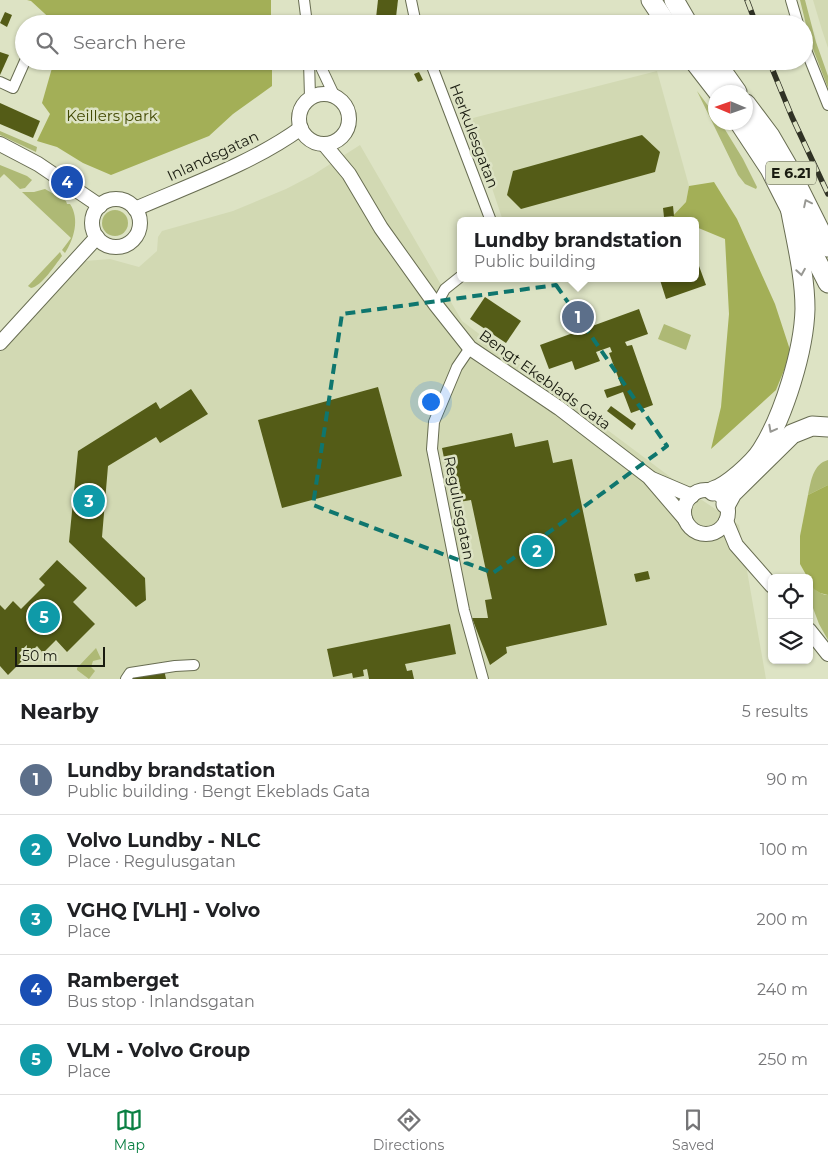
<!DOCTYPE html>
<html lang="en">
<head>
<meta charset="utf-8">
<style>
	body { margin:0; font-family:Montserrat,sans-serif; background:#f6f6f6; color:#202124 }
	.controls { position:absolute; right:15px; bottom:15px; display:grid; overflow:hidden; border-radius:8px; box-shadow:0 1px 4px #0004 }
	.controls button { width:45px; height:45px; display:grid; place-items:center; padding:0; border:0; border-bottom:1px solid #e0e0e0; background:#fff; color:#202124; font:25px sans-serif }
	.compass { position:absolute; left:708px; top:85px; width:45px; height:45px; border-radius:50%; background:#fff; box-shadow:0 1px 4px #0004; rotate:272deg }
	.scale { position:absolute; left:15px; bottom:12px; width:90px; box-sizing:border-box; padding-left:5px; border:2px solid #191b10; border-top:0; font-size:14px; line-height:18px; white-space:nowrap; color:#191b10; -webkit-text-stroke:4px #dde3c4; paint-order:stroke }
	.you { position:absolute; left:430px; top:401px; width:18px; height:18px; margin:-12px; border:4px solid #fff; border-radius:50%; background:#1a73e8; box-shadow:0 0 0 8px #1a73e833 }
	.badge { display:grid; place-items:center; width:32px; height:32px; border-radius:50%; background:#0b8043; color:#fff; font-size:16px; font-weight:700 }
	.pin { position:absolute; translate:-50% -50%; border:2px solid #fff; box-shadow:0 1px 5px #0006 }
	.popup { position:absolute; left:457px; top:217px; width:242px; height:65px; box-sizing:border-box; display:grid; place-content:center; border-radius:8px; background:#fff; filter:drop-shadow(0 1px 4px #0005); font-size:16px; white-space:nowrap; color:#757577 }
	.popup b { font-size:19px; color:#202124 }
	.popup::after { content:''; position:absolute; left:50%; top:100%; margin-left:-10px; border:10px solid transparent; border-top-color:#fff }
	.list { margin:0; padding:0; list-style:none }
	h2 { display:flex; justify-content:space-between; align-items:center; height:65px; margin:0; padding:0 20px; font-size:21px }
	h2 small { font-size:16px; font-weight:400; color:#757577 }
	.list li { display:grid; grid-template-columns:32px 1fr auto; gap:15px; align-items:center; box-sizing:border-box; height:70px; padding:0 20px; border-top:1px solid #e0e0e0 }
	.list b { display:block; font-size:19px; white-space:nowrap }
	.list p { margin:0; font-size:16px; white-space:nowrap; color:#757577 }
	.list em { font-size:16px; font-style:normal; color:#757577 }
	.icon { flex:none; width:28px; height:28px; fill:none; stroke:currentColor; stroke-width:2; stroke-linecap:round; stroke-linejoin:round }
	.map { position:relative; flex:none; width:828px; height:679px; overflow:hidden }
	.search { position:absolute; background:#fff; box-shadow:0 1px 4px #0004; left:15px; right:15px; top:15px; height:55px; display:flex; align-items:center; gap:12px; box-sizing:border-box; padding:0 18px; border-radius:28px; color:#757577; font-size:19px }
	.sheet { height:415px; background:#fff }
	nav { display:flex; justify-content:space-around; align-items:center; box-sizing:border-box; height:70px; border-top:1px solid #e0e0e0; background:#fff; font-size:14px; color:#757577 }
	nav a { display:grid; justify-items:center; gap:2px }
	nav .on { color:#0b8043 }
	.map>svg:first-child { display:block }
	.built { fill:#d2d9b3 }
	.green { fill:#aeb975 }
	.forest { fill:#a3af57 }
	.building { fill:#545c17 }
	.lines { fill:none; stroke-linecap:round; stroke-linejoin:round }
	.street-casing { stroke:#686d52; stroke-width:12 }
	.secondary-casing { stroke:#686d52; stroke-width:16 }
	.highway-casing { stroke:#686d52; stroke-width:21 }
	.street { stroke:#fff; stroke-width:10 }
	.secondary { stroke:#fff; stroke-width:14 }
	.highway { stroke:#fff; stroke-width:19 }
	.rail-casing { stroke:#303225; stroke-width:5.5 }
	.rail { stroke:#dde3c4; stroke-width:4; stroke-dasharray:11; stroke-linecap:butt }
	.oneway { stroke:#989893 }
	.marked { fill:none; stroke:#0f766e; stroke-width:4; stroke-dasharray:10 6; stroke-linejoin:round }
	.labels { text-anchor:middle; stroke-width:5; stroke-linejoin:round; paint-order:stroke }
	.shield { fill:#dde3c4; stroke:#545746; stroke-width:1 }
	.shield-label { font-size:14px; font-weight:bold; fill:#191b10 }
	.park-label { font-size:15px; fill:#434a04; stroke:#dde3c4 }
	.street-label { font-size:15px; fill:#191b10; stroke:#dde3c4 }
</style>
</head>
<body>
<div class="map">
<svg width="828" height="679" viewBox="0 0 828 679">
	<rect width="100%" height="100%" fill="#dde3c4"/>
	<!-- built -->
	<g class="built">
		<path d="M813,0H828V48L822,30Z"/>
		<path d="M657,71L689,186L686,202L669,220L503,221L469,119Z"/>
		<path d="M360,145L462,321L693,494L739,525L766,679H0V352L85,261L110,259L139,267L157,251L158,237L162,231L233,211L286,189L313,175Z"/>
	</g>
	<!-- green -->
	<g class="green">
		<path d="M800,0H805L816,42L828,76V88L810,41Z"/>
		<path d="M697,91L715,115L716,122L721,123L743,159L757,187L756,189L745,184L738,175Z"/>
		<path d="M0,131L37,147L36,152L0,135Z"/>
		<path d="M0,165L27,176L32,180L25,188L20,189L4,174L0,178Z"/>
		<path d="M45,189L66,201L67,204H70C80,219 74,239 65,253L62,250L71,238L22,192H34Z"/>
		<circle cx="115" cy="223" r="13"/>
		<path d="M60,252L62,256C55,265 42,286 31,288L28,286Z"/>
		<path d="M664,324L691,335L686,350L658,339Z"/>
		<path d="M828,460V485L808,495C811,481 813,464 828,460Z"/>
		<path d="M809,581C814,588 819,595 828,595V640L819,624L810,600Z"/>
		<path d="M96,648L101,659L93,661L91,667L95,671L89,679L77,670V668Z"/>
	</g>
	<!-- forest -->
	<g class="forest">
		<path d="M27,0H271V24H56L31,1Z"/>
		<path d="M54,61H272V86L233,114L209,136L111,175L83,163L57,147L37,141L50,114L42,103Z"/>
		<path d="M714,182L737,219L775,304L791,353L776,390L711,449L721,407L729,314L725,239L696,227V221L669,220L686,202L689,186Z"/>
		<path d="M828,485V595L820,593L814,589L800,564V536L808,495Z"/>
	</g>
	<!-- building -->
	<g class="building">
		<path d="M378,0H398L396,17L376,18Z"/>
		<path d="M5,12L12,15L7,27L0,23Z"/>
		<path d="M0,52L9,55L0,75Z"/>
		<path d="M419,72L423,80L418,82L414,74Z"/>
		<path d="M0,103L40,121L33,138L0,124Z"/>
		<path d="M642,135L660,152L655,172L521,209L507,195L513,171Z"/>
		<path d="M673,206L674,216L664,217L663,208Z"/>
		<path d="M699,266L706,285L666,299L660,280L664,278H696V267Z"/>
		<path d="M485,297L521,321L506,343L470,319Z"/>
		<path d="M639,309L648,334L625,342L627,346L632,345L653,405L631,413L623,392L607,398L604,390L621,385L609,353L612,352L610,347L596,352L600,361L575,370L572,361L549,369L540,345Z"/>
		<path d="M378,387L402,476L282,508L258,420Z"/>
		<path d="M191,389L208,414L160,443L156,437L108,466L102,537L145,578L146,600L136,607L69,542L78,451L156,402L160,409Z"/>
		<path d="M611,406L636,424L632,430L607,411Z"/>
		<path d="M512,433L515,447L548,440L553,463L572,459L607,625L506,647L507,653L490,665L472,618H488L485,600L492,599L471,500L453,503L442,448Z"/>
		<path d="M57,560L87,588L73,602L95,624L67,652L56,640L43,653L37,646L8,675L0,666V605L5,610L13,601L21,609L45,585L39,579Z"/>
		<path d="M648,571L650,579L636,582L634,574Z"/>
		<path d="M450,624L456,654L405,664L407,671L412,670L414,679H369L367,669L363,670L364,676L353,678L352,673L333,677L327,649Z"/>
		<path d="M164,669L166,679H133L132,677Z"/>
	</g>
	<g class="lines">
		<defs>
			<g id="street">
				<path d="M304,0L307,24"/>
				<path d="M411,0L416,24"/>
				<path d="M791,0L798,24"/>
				<path d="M804,45L828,105"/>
				<path d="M309,61L310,97"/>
				<path d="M318,61L334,95"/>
				<path d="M430,61L491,221"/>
				<path d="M0,82L13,88L25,61"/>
				<path d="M436,305L445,289L460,277"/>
				<path d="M470,348L457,367L434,422L432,449L464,610L483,679"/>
				<path d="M126,679L130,673L175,666L194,665"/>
			</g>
			<g id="secondary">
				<circle cx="324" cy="119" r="25"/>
				<path d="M0,144L38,164L100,206"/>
				<path d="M324,144L349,174L381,228L436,305L470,348L559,408L649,477L685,519"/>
				<circle cx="116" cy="223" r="24"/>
				<path d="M135,209C190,185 253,163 301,128"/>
				<path d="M0,343L97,237"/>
				<path d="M652,479L692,496"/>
				<circle cx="706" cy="512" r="22"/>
				<path d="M726,521L736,545L772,586"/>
				<path d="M809,630L828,654"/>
			</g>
			<g id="highway">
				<path d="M651,0L667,24"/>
				<path d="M674,0L688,24"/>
				<path d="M694,61L718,92"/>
				<path d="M715,61L737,92"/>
				<path d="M746,104L770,136L788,167L828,247"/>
				<path d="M739,122L770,169L828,283"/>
				<path d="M713,491C727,487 754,463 762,450C784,415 804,350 805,309C805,275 796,240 790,207"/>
				<path d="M726,504L732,493L792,434L812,426L828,427"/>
			</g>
		</defs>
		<!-- street casing -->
		<use href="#street" class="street-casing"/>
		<!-- secondary casing -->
		<use href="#secondary" class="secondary-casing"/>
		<!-- highway casing -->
		<use href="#highway" class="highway-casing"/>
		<!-- street -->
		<use href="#street" class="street"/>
		<!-- secondary -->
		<use href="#secondary" class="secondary"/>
		<!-- highway -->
		<use href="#highway" class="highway"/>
		<defs>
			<g id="rail">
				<path d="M747,0L756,24"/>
				<path d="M769,61L792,117L828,194"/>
			</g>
		</defs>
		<!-- rail casing -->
		<use href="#rail" class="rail-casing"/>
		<!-- rail -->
		<use href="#rail" class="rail"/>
	</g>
	<!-- one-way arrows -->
	<defs><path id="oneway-chevron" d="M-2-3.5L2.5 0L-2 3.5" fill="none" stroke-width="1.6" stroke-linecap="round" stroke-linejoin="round" transform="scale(1.25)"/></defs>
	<g class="oneway">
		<use href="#oneway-chevron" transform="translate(807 203) rotate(-116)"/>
		<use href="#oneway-chevron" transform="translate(801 272) rotate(81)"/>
		<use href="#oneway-chevron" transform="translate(772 429) rotate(118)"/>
	</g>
	<!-- marked area -->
	<path class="marked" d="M556,285L667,446L493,573L313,505L342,314Z"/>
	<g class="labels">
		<!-- shield labels -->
		<rect class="shield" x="766" y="161.5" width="50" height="23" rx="4"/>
		<g class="shield-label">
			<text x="791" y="178">E 6.21</text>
		</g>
		<!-- park labels -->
		<g class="park-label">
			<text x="112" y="121">Keillers park</text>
		</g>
		<!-- street labels -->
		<g class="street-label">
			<text transform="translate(474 136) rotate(69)" y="5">Herkulesgatan</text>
			<text transform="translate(213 156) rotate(-25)" y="5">Inlandsgatan</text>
			<text transform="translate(545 380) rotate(36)" y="5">Bengt Ekeblads Gata</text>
			<text transform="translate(459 508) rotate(79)" y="5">Regulusgatan</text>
		</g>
	</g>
</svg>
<div class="controls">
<button><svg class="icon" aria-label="locate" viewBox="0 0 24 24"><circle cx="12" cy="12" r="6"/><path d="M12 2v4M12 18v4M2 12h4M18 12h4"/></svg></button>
<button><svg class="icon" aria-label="layers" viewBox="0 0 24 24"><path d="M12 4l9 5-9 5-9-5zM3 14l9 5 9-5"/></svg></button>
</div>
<svg class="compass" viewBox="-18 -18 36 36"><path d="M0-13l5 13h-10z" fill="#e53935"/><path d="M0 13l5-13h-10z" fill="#757577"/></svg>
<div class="scale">50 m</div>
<div class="you"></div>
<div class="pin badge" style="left:578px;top:317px;background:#5c6f8a">1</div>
<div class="popup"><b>Lundby brandstation</b>Public building</div>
<div class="pin badge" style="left:537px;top:551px;background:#0f9aa8">2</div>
<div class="pin badge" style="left:89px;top:501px;background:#0f9aa8">3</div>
<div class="pin badge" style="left:67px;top:182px;background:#1a4fb4">4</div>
<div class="pin badge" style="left:44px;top:617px;background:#0f9aa8">5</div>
<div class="search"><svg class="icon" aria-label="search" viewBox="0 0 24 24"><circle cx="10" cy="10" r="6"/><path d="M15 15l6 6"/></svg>Search here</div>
</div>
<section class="sheet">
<h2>Nearby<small>5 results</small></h2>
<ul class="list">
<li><span class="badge" style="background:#5c6f8a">1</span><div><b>Lundby brandstation</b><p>Public building · Bengt Ekeblads Gata</p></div><em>90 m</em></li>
<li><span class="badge" style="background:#0f9aa8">2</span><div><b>Volvo Lundby - NLC</b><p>Place · Regulusgatan</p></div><em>100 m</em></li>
<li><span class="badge" style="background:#0f9aa8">3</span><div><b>VGHQ [VLH] - Volvo</b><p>Place</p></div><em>200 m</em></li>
<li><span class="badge" style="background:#1a4fb4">4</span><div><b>Ramberget</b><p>Bus stop · Inlandsgatan</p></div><em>240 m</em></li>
<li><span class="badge" style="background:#0f9aa8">5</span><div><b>VLM - Volvo Group</b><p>Place</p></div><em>250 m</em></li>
</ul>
</section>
<nav>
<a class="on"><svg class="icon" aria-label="map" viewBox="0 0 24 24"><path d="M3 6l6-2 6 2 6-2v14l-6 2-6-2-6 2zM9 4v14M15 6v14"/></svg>Map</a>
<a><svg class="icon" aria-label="directions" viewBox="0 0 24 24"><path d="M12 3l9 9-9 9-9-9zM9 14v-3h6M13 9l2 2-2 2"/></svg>Directions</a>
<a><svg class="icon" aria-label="saved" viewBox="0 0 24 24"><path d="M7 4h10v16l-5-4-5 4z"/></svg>Saved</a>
</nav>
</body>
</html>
